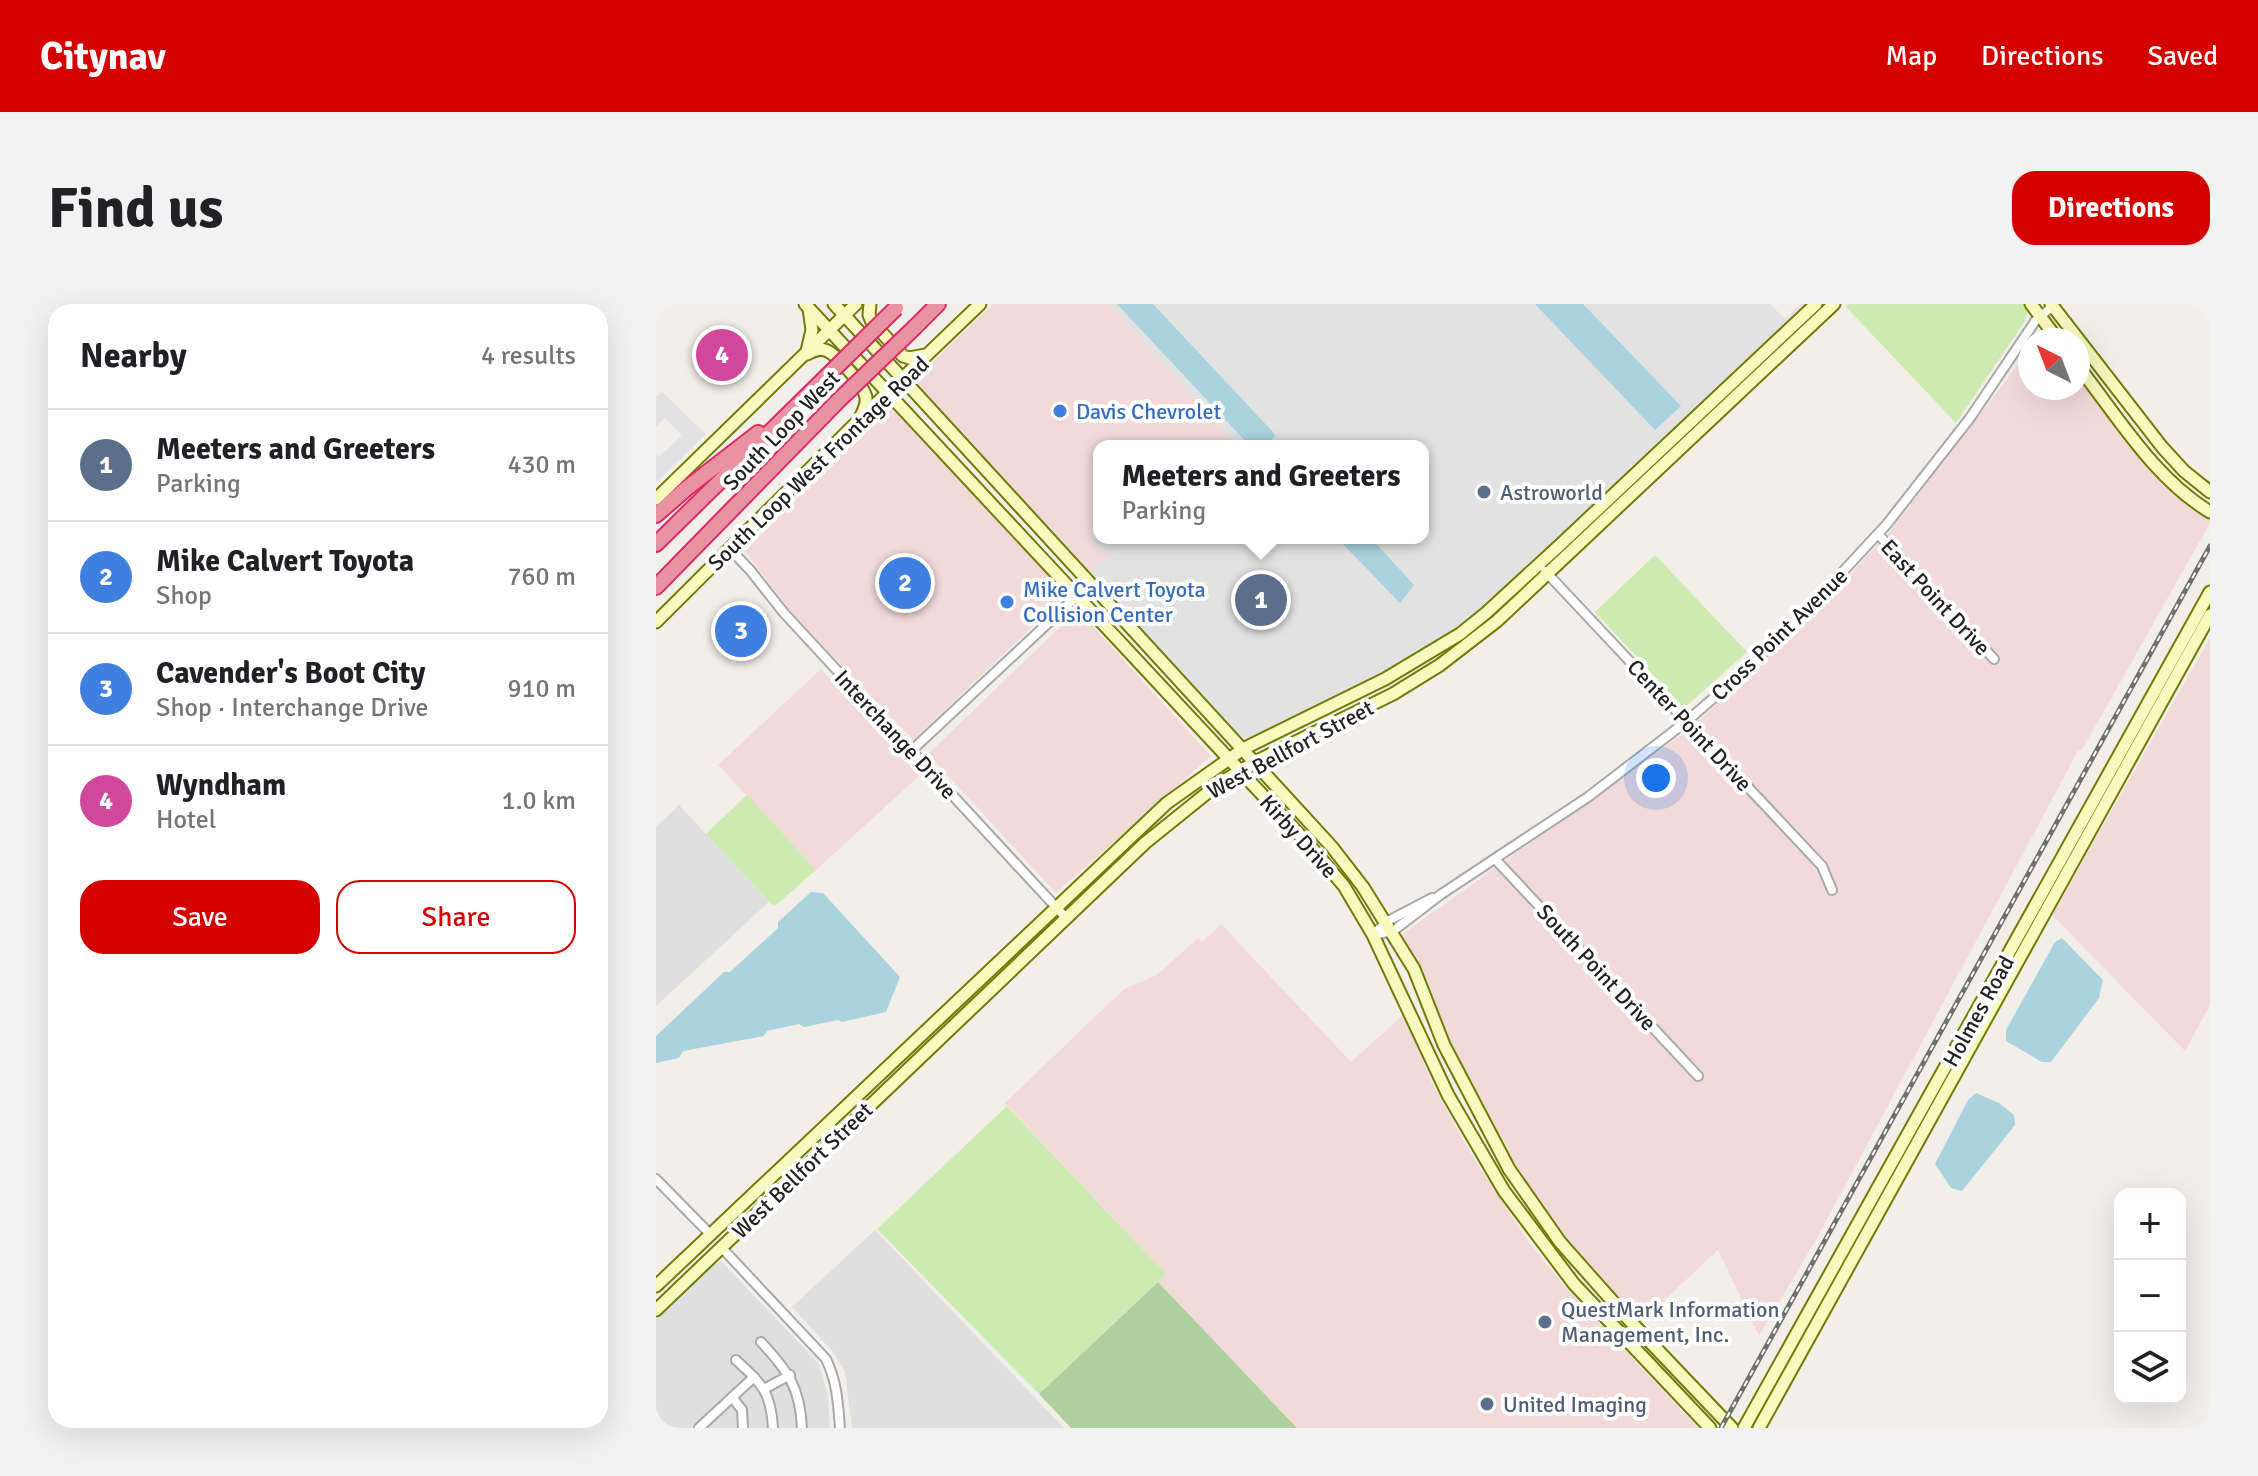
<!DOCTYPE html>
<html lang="en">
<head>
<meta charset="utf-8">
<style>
	body { margin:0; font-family:Signika,sans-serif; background:#f2f2f2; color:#202124 }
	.controls { position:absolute; right:24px; bottom:24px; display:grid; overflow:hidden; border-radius:16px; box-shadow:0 8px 32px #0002 }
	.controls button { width:72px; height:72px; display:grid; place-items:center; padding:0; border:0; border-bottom:2px solid #e0e0e0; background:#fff; color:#202124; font:40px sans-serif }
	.compass { position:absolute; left:1362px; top:24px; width:72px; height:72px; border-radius:50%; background:#fff; box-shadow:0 8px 32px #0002; rotate:318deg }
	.you { position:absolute; left:1000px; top:474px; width:28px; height:28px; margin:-20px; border:6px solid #fff; border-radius:50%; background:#1a73e8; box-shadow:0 0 0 12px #1a73e833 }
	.badge { display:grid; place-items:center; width:52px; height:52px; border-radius:50%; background:#d40000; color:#fff; font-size:26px; font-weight:700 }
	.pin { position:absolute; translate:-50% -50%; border:4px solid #fff; box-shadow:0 2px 8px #0006 }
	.popup { position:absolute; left:437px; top:136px; width:336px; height:104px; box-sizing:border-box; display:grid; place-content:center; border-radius:16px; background:#fff; filter:drop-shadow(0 2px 6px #0005); font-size:26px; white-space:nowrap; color:#757577 }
	.popup b { font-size:30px; color:#202124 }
	.popup::after { content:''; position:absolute; left:50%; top:100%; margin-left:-16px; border:16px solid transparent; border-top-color:#fff }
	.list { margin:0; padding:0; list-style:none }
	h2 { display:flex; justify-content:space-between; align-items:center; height:104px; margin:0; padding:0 32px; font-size:34px }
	h2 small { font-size:26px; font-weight:400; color:#757577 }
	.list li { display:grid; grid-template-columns:52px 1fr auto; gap:24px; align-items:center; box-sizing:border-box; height:112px; padding:0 32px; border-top:2px solid #e0e0e0 }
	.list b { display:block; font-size:30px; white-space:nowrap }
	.list p { margin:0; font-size:26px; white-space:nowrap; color:#757577 }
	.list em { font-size:26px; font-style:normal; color:#757577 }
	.actions { display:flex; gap:16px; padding:24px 32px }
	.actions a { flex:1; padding:18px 0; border:2px solid #d40000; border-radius:24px; text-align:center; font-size:28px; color:#d40000 }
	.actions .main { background:#d40000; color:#fff }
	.icon { flex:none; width:44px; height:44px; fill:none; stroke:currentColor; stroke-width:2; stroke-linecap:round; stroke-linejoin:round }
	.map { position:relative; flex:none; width:1554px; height:1124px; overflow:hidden; border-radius:24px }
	header { display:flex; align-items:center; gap:48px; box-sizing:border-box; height:112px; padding:0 40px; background:#d40000; color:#fff }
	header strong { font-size:38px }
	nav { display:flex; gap:44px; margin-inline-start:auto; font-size:28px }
	.intro { display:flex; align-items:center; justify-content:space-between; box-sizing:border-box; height:192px; padding:0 48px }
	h1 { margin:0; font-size:56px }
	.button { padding:20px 36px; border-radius:24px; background:#d40000; color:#fff; font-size:28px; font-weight:700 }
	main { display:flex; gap:48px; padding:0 48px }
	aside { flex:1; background:#fff; border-radius:24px; box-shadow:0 8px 32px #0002 }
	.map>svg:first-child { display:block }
	.residential { fill:#e0dfdf }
	.commercial { fill:#f2dad9 }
	.grass { fill:#cdebb0 }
	.forest { fill:#add19e }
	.parking { fill:#e2e2e2 }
	.water { fill:#aad3df }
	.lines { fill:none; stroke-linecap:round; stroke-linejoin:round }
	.minor-casing { stroke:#a9a9a9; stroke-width:12 }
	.secondary-casing { stroke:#707d05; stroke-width:15 }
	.motorway-casing { stroke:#dc2a67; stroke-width:18 }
	.minor { stroke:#fff; stroke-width:8 }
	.secondary { stroke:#f7fabf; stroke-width:11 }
	.motorway { stroke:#e892a2; stroke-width:14 }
	.rail-casing { stroke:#707070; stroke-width:5 }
	.rail { stroke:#fff; stroke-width:2; stroke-dasharray:6; stroke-linecap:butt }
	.motorway-bridge-casing { stroke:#dc2a67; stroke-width:18; stroke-linecap:butt }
	.motorway-bridge { stroke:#e892a2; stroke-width:14 }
	.shop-dot { fill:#3f7fe0; stroke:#fff; stroke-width:3 }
	.service-dot { fill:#5c6f8a; stroke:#fff; stroke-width:3 }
	.labels { text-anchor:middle; stroke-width:8; stroke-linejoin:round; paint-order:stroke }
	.shop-label { font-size:22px; fill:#366cbe; stroke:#fff; text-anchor:start }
	.street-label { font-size:22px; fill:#222; stroke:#fff }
	.service-label { font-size:22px; fill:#4e5e75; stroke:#fff; text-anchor:start }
</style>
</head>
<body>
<header>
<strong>Citynav</strong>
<nav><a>Map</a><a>Directions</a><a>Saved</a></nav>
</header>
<div class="intro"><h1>Find us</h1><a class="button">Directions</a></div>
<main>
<aside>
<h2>Nearby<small>4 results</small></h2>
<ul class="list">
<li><span class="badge" style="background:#5c6f8a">1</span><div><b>Meeters and Greeters</b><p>Parking</p></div><em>430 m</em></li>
<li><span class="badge" style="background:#3f7fe0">2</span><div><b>Mike Calvert Toyota</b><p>Shop</p></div><em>760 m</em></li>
<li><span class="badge" style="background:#3f7fe0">3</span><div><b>Cavender's Boot City</b><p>Shop · Interchange Drive</p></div><em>910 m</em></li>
<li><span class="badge" style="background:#d1479c">4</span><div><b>Wyndham</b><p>Hotel</p></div><em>1.0 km</em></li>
</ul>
<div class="actions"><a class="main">Save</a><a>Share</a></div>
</aside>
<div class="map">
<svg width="1554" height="1124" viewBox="0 0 1554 1124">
	<rect width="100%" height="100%" fill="#f2efe9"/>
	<!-- residential -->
	<g class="residential">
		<path d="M23,501L113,598L0,702V523Z"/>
		<path d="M219,926L408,1124H196L189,1068L177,1048L136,1003Z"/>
		<path d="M65,957L163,1060L172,1091L174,1124H0V1016L58,960Z"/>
	</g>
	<!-- commercial -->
	<g class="commercial">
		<path d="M337,0H453L582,141L443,142V223L433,232L452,253L434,269L258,76Z"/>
		<path d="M1374,45V84H1422V71L1495,165L1522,193L1554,213V219L1426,446L1422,447L1161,934L1103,1032L1062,946L984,1019L895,917L852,855L797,754L745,631L1027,430L1090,375L1143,324L1236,225Z"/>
		<path d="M233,101L412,289L257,436L135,308L89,247Z"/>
		<path d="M422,306L555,452L400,589L272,450Z"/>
		<path d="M1554,334V701L1529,747L1396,611Z"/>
		<path d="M165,365L263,472L160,566L62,461Z"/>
		<path d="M565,620L695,758L748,710L775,777L814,848L872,937L906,979L1042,1124H641L502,978L510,970L349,799L468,685L501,671L542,634L546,638Z"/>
	</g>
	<!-- grass -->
	<g class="grass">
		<path d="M1192,0H1369L1372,8L1367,20L1300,119L1190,3Z"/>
		<path d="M999,251L1091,348L1028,404L939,308Z"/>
		<path d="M91,491L160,566L120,601L115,600L50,530Z"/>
		<path d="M351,802L510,970L383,1090L221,925Z"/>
	</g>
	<!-- forest -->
	<path class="forest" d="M502,978L641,1124H415L383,1090Z"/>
	<!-- parking -->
	<g class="parking">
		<path d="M453,0H1114L1129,15L1145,0H1149L860,277L803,323L723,373L594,436L582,431L434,269L452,253L433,232L443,223V234H767V142H581Z"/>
		<path d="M6,88L50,130L0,179V150L3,153L26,131L9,114L0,123V93Z"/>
	</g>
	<!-- water -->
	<g class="water">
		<path d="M461,0H497L617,128L619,132L612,141L594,142Z"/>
		<path d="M879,0H927L1025,102L999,126Z"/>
		<path d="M681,234H715L758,281L744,299Z"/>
		<path d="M155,588L167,589L244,673L230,708L186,718L182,716L148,723L143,720L111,727L108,732L27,747L23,754L0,759V732L68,668H74L122,624V618Z"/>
		<path d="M1406,634L1447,676L1443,694L1395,758H1386L1350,737V726L1399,638Z"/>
		<path d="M1320,789L1343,799L1358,811L1359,821L1306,887L1295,884L1279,860L1312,796Z"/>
	</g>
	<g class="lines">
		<defs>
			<g id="minor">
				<path d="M1222,230L1338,355"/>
				<path d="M73,244L94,266L128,309L410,614"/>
				<path d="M889,267L1166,562L1176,586"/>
				<path d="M255,447L435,279"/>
				<path d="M839,555L1042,772"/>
				<path d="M717,631L737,627L784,591L932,493L1031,417L1084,371L1140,318L1231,220L1314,114L1380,16L1397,2"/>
				<path d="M717,631L730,618L776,594"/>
				<path d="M0,875L54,930"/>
				<path d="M65,943L170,1055C181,1078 182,1098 184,1124"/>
				<path d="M105,1038C132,1067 144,1083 146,1124"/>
				<path d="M80,1056C106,1080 115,1088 117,1124"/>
				<path d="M108,1085L134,1071"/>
				<path d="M76,1093L86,1106L87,1124"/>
				<path d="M43,1124L98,1073"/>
			</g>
			<g id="secondary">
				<path d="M149,0L655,543L688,582L717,631L792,791L848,887L918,980L1054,1124"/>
				<path d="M178,0L676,543L707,583L758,665L788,741L853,865L904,938L975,1018L1076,1124"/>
				<path d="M214,0L213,11L216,18L247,52L253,54L269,51"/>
				<path d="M1375,0L1402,36"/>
				<path d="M1395,0L1506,143L1528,167L1554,188"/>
				<path d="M151,47L156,26L153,5"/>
				<path d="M151,50C157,47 162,44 169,46C180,49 209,83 210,94C211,100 208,106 205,112"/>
				<path d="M1422,62C1462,113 1498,174 1554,208"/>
				<path d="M0,195L200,0"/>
				<path d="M0,318L203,116L324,0"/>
				<path d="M0,982L511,499L587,445L729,375L804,330L830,309L904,241L1160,0"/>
				<path d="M0,1006L489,539L561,481L599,458L737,390L784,361L841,317L1178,0"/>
				<path d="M1088,1124L1554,288"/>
				<path d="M1103,1124L1554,311"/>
			</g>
			<g id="motorway">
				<path d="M259,23L282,0"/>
				<path d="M0,211L31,184L102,129"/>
				<path d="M0,240L166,77"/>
				<path d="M0,283L183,96"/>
			</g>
		</defs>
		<!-- minor casing -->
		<use href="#minor" class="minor-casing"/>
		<!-- secondary casing -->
		<use href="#secondary" class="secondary-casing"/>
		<!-- motorway casing -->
		<use href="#motorway" class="motorway-casing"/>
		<!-- minor -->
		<use href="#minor" class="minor"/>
		<!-- secondary -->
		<use href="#secondary" class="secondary"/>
		<!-- motorway -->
		<use href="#motorway" class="motorway"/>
		<defs>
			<path id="rail" d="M1065,1124L1554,242"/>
		</defs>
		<!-- rail casing -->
		<use href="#rail" class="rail-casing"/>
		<!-- rail -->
		<use href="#rail" class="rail"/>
		<defs>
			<g id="motorway-bridge">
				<path d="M166,77L240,4"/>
				<path d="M183,96L259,23"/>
			</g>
		</defs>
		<!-- motorway-bridge casing -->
		<use href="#motorway-bridge" class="motorway-bridge-casing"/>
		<!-- motorway-bridge -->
		<use href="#motorway-bridge" class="motorway-bridge"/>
	</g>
	<!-- markers -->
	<g class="shop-dot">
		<circle cx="404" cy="107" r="8"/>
		<circle cx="351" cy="298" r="8"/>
	</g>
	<g class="service-dot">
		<circle cx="828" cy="188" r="8"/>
		<circle cx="889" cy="1018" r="8"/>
		<circle cx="831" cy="1100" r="8"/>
	</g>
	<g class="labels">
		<!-- shop labels -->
		<g class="shop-label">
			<text x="420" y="115">Davis Chevrolet</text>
			<text x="367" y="293">Mike Calvert Toyota<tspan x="367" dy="25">Collision Center</tspan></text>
		</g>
		<!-- street labels -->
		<g class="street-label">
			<text transform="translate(125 126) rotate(-46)" y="8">South Loop West</text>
			<text transform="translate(162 159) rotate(-44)" y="8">South Loop West Frontage Road</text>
			<text transform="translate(1280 293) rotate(47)" y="8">East Point Drive</text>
			<text transform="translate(1123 330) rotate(-44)" y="8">Cross Point Avenue</text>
			<text transform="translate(1034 421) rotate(47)" y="8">Center Point Drive</text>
			<text transform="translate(240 430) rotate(47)" y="8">Interchange Drive</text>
			<text transform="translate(634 445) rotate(-28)" y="8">West Bellfort Street</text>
			<text transform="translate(643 532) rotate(48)" y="8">Kirby Drive</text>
			<text transform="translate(941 663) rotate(47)" y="8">South Point Drive</text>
			<text transform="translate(1322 707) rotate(-61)" y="8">Holmes Road</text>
			<text transform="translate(146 866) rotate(-44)" y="8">West Bellfort Street</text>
		</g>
		<!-- service labels -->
		<g class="service-label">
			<text x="844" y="196">Astroworld</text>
			<text x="905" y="1013">QuestMark Information<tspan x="905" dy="25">Management, Inc.</tspan></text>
			<text x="847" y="1108">United Imaging</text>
		</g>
	</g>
</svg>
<div class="controls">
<button>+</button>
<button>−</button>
<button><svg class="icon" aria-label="layers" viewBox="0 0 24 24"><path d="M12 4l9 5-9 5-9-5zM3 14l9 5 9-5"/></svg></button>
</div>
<svg class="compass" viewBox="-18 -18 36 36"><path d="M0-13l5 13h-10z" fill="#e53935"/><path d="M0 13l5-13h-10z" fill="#757577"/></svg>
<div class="you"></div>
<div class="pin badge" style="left:605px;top:296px;background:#5c6f8a">1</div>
<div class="popup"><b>Meeters and Greeters</b>Parking</div>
<div class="pin badge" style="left:249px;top:279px;background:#3f7fe0">2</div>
<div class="pin badge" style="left:85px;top:327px;background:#3f7fe0">3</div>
<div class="pin badge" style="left:66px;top:51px;background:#d1479c">4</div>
</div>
</main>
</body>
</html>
